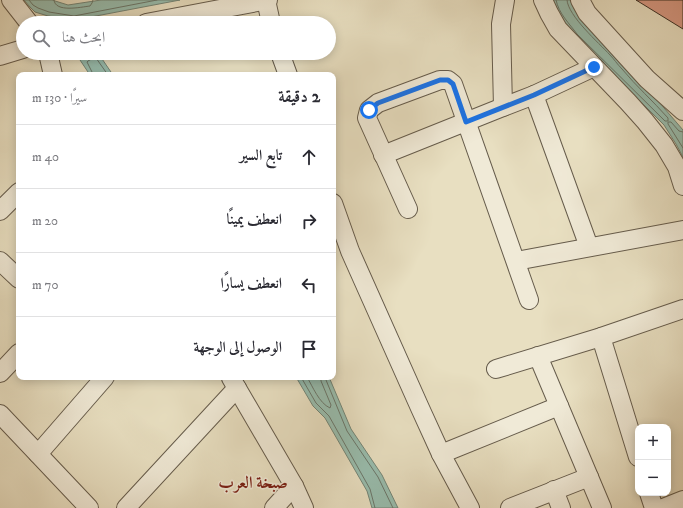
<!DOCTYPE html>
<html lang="ar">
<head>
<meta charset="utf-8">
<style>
	body { margin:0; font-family:"IM FELL DW Pica",Amiri,serif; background:#f2f2f3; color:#2b2b33; direction:rtl }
	.controls { position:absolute; right:12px; bottom:12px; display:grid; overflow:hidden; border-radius:8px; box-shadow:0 2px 10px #0003 }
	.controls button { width:36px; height:36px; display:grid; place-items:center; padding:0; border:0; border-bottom:1px solid #e1e1e2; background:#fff; color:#2b2b33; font:20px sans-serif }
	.stop { position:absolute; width:12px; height:12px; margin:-9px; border:3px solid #1a73e8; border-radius:50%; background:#fff }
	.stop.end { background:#1a73e8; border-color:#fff; box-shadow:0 1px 4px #0008 }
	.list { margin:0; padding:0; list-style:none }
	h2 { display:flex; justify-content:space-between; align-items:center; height:52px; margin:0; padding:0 16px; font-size:17px }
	h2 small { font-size:13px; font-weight:400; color:#7c7c81 }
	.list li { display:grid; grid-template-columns:26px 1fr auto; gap:12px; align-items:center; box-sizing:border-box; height:64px; padding:0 16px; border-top:1px solid #e1e1e2 }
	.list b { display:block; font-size:15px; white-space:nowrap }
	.list em { font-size:13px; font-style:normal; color:#7c7c81 }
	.icon { flex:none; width:22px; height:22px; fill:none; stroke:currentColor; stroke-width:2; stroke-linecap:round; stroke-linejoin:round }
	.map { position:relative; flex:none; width:683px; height:508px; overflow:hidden; direction:ltr }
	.search { position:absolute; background:#fff; box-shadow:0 2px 10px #0003; left:16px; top:16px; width:320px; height:44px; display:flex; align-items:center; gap:10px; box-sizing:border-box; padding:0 14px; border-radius:22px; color:#7c7c81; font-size:15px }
	.panel { position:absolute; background:#fff; box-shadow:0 2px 10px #0003; left:16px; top:72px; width:320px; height:308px; border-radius:8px; direction:rtl }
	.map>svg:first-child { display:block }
	.water { fill:#98bdae; stroke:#738577 }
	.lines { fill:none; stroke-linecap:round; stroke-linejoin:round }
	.shore { stroke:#6a766a; stroke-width:1 }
	.building { fill:#d79983; stroke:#3b3025 }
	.minor-casing { stroke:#665c4c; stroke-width:20 }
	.minor { stroke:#f0ead7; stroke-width:18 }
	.route { stroke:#1a73e8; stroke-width:5 }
	.labels { text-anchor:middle; stroke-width:3; stroke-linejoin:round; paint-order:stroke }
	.quarter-label { font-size:17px; font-weight:bold; fill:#7a1f14; stroke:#f0ead7 }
</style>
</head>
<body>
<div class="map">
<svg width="683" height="508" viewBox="0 0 683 508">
	<rect width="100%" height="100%" fill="#e8dfc1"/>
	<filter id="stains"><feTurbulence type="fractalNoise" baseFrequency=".005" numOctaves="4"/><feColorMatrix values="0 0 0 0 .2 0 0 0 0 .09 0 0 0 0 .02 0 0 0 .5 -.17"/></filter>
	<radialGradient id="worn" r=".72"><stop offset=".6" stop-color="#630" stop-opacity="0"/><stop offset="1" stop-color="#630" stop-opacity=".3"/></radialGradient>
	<!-- water -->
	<g class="water">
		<path d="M24,0H52L68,5L101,0H180L75,20L48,16L35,12L30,7Z"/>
		<path d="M552,0H570L575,10L595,34L652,94L683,130V157L676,144L664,125L593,54L561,21Z"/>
		<path d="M94,53H98L113,75H90L80,60Z"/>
		<path d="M296,377H329L351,429L382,475L398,508H372L367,491L325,418L313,406Z"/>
	</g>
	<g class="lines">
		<!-- shore -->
		<g class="shore">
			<path d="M29,0L33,5L38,8L49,12L74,16L157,0"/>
			<path d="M54,0C55,13 81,7 90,6L92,3L93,0"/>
			<path d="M556,0C559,14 569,23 577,34L665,121H668V118C653,101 636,86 622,69C617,64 614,59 610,55C599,43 568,16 567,0"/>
			<path d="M93,75L92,72L87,62L88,61L95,57L96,58L108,75"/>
			<path d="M683,132L679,131L671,122H668V124L683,148"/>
			<path d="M301,377L316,403L329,416L370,489L375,508"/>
			<path d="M307,377C313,387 319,403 330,408L331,405L321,381V377"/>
			<path d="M326,377V380L347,431L378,477L393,508"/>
		</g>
	</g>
	<!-- building -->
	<path class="building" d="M636,0H683V29Z"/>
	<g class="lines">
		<defs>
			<g id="minor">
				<path d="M11,0L29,23"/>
				<path d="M266,0L271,23"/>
				<path d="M543,0L549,13L558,29L628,102L645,121L664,145L677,167L683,186"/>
				<path d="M580,0L587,13L647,79L683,111"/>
				<path d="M146,23L268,0"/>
				<path d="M48,53L53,75"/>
				<path d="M280,53L288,75"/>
				<path d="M0,56L23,49"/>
				<path d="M534,95L589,247"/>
				<path d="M503,107L501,24L505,0"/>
				<path d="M383,155L503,107L534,95L594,67"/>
				<path d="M333,203L350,251L420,408L441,454L470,508"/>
				<path d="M408,209L367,118L369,110L378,103L440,80H448L453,84L529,300"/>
				<path d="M0,211L19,192"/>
				<path d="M0,261L19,279"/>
				<path d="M516,261L683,230"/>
				<path d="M601,337L638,457"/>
				<path d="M538,356L602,508"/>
				<path d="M496,369L601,337L683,309"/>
				<path d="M0,373L19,353"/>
				<path d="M231,378L294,486L304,508"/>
				<path d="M0,414L89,508"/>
				<path d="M38,454L105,377"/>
				<path d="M441,454L559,406"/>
				<path d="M554,490L561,508"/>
				<path d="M649,493L654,508"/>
				<path d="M126,508L237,388"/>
				<path d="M274,508L294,486"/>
				<path d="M510,508L589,477"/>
				<path d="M663,508L683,500"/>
			</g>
		</defs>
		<!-- minor casing -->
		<use href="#minor" class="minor-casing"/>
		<!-- minor -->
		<use href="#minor" class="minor"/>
	</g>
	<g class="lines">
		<!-- route -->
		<path class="route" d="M369,110L378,103L440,80H448L453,84L466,122L534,95L594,67"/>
	</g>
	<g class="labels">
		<!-- quarter labels -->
		<g class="quarter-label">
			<text x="253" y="488">صبخة العرب</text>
		</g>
	</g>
	<rect width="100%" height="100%" filter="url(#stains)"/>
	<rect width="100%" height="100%" fill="url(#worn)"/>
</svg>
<div class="controls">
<button>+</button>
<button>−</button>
</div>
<div class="stop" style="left:369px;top:110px"></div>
<div class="stop end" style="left:594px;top:67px"></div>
<div class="search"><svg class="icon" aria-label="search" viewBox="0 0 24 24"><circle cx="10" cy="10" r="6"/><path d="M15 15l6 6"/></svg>ابحث هنا</div>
<section class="panel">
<h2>2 دقيقة<small>سيرًا · 130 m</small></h2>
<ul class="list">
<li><svg class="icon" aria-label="ahead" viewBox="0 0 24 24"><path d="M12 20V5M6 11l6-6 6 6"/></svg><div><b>تابع السير</b></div><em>40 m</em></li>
<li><svg class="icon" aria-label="right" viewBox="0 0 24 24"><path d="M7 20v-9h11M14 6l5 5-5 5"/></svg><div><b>انعطف يمينًا</b></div><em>20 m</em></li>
<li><svg class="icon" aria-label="left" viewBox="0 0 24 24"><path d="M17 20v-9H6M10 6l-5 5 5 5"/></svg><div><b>انعطف يسارًا</b></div><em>70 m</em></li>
<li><svg class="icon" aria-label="arrive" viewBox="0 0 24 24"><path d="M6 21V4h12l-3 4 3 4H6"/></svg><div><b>الوصول إلى الوجهة</b></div></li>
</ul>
</section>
</div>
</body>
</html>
